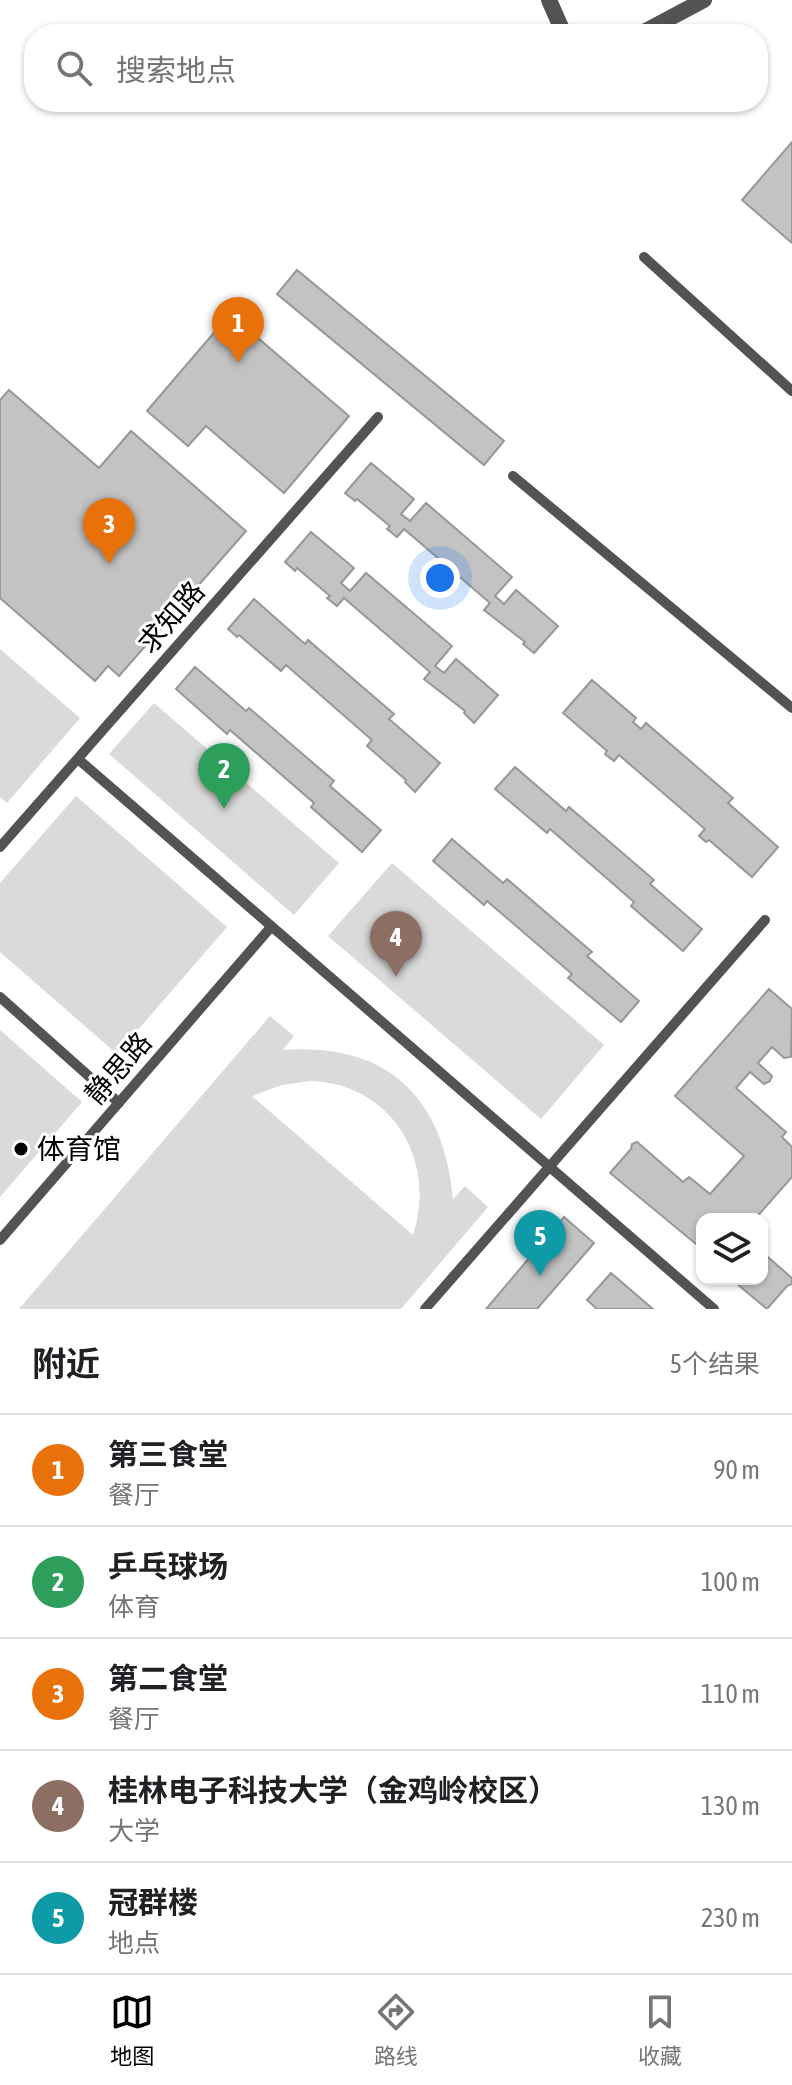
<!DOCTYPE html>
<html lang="zh">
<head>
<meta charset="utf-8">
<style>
	body { margin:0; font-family:"Asap Condensed","Noto Sans SC",sans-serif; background:#f6f6f6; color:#202124 }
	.controls { position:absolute; right:24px; bottom:24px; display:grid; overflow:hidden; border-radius:16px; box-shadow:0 2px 6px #0004 }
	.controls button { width:72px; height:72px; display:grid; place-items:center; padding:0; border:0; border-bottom:2px solid #e0e0e0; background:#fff; color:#202124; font:40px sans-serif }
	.you { position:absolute; left:440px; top:578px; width:28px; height:28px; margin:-20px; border:6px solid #fff; border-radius:50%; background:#1a73e8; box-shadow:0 0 0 12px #1a73e833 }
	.badge { display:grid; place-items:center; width:52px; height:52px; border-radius:50%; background:#000; color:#fff; font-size:26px; font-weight:700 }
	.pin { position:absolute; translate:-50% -66px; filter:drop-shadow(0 2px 4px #0008) }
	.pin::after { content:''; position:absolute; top:42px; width:28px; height:24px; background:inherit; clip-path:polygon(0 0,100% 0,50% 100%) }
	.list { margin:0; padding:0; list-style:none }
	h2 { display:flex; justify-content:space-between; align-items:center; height:104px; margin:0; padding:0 32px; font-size:34px }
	h2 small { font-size:26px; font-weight:400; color:#757577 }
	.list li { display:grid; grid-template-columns:52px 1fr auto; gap:24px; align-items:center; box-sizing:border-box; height:112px; padding:0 32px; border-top:2px solid #e0e0e0 }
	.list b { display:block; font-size:30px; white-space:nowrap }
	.list p { margin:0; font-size:26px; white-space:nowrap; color:#757577 }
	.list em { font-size:26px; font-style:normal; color:#757577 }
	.icon { flex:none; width:44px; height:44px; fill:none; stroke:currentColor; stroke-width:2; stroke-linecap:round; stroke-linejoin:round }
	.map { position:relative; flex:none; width:792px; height:1309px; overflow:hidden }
	.search { position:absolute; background:#fff; box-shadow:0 2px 6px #0004; left:24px; right:24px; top:24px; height:88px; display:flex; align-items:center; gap:20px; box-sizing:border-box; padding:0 28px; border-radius:32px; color:#757577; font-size:30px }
	.sheet { height:664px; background:#fff }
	nav { display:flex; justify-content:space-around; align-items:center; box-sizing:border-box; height:112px; border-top:2px solid #e0e0e0; background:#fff; font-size:22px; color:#757577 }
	nav a { display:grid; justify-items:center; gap:4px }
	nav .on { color:#000 }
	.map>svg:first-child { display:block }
	.green { fill:#dadada; fill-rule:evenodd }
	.building { fill:#c3c3c3; stroke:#979797; stroke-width:2 }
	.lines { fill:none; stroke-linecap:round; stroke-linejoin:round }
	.service { stroke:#535353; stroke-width:10 }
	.minor { stroke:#535353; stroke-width:16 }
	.poi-dot { fill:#000; stroke:#fff; stroke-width:3 }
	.labels { text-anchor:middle; stroke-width:6; stroke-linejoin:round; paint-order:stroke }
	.street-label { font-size:28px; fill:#000; stroke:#fff }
	.poi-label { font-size:28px; fill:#000; stroke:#fff; text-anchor:start }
</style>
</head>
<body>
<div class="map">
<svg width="792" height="1309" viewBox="0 0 792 1309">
	<rect width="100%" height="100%" fill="#fff"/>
	<!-- green -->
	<g class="green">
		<path d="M0,649L80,718L7,803L0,797Z"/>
		<path d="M154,703L339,863L294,915L109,754Z"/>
		<path d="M76,796L227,927L117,1054L0,952V883Z"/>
		<path d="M392,863L604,1045L541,1119L328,936Z"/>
		<path d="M270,1016L294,1036L283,1050C387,1042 444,1097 453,1199L465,1186L488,1207L401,1309H19ZM310,1081C391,1083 438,1160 413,1235L252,1096L282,1085Z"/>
		<path d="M0,1030L82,1102L0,1197Z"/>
	</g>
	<!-- building -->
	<g class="building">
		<path d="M792,142V243L742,200Z"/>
		<path d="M297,270L504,441L484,465L277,294Z"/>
		<path d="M230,314L349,416L284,493L206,426L188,446L147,411Z"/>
		<path d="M9,390L99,468L131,431L246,531L119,676L108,666L95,681L0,598V400Z"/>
		<path d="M371,463L414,499L401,514L410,521L426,503L512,577L495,596L504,604L516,590L558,626L534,653L523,644L525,642L484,610L490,603L404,529L397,537L387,529L390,526L357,499L355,501L345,493Z"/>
		<path d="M311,532L354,568L341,583L350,591L366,573L452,646L435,666L444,673L456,659L498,695L474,723L464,713L465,711L424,679L430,672L344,598L337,606L327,598L330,596L297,568L295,571L285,562Z"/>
		<path d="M254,599L305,644L308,640L394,714L389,719L440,763L415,792L405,782L406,780L367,746L372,740L286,665L281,671L239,635L237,637L228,629Z"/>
		<path d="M195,667L246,711L249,708L334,781L330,786L381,830L362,852L311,807L314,803L230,730L227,734L176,689Z"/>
		<path d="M592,680L636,718L633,722L641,729L646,723L733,798L728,803L778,847L752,877L709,840L706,842L699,836L705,829L619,755L614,761L605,754L607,751L563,713Z"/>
		<path d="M515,767L566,811L569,807L654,880L650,884L702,929L683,951L631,906L634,902L550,829L547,833L495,789Z"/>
		<path d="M452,839L503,883L507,879L592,952L587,956L639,1001L621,1022L568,978L572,974L487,901L484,905L433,861Z"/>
		<path d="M769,989L792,1009L791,1057L784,1058L772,1047L758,1063L772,1076L770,1081L764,1084L750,1072L736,1088L786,1132L782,1137L792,1147V1177L755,1219H702V1249L610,1173L631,1149L632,1144L637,1142L683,1182L689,1177L710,1194L744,1156L675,1096Z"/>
		<path d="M564,1217L594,1243L537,1309H486Z"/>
		<path d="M762,1252L792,1278V1284L787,1286L767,1309L731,1279H762Z"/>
		<path d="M611,1273L653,1309H597L587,1300Z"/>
	</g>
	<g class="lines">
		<!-- service -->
		<g class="service">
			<path d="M644,257L792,391"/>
			<path d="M513,476L792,708"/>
			<path d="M78,759L714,1309"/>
			<path d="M0,847L378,417"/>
			<path d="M0,997L119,1103"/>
			<path d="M0,1240L271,927"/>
			<path d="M425,1309L765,920"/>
		</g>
		<!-- minor -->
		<g class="minor">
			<path d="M549,0L564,34"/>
			<path d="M640,34L704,0"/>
		</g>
	</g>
	<!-- markers -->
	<circle class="poi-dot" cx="21" cy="1149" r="8"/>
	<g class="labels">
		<!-- street labels -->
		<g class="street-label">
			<text transform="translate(171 617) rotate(-49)" y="10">求知路</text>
			<text transform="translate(118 1068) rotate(-49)" y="10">静思路</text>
		</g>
		<!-- poi labels -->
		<g class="poi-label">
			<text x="37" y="1159">体育馆</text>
		</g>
	</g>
</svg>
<div class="controls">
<button><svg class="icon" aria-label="layers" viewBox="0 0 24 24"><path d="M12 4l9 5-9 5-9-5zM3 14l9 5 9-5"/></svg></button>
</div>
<div class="you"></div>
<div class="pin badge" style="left:238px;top:363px;background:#e8710a">1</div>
<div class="pin badge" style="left:224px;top:809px;background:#2e9e5b">2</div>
<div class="pin badge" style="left:109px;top:564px;background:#e8710a">3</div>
<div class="pin badge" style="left:396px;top:977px;background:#8d6e63">4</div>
<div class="pin badge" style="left:540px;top:1276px;background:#0f9aa8">5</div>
<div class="search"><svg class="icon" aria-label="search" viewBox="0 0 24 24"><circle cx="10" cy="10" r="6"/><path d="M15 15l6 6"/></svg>搜索地点</div>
</div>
<section class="sheet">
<h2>附近<small>5个结果</small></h2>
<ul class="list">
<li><span class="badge" style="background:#e8710a">1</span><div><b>第三食堂</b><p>餐厅</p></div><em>90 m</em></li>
<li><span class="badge" style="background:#2e9e5b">2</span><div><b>乒乓球场</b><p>体育</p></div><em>100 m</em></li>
<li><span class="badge" style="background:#e8710a">3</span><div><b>第二食堂</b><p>餐厅</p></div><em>110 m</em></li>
<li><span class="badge" style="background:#8d6e63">4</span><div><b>桂林电子科技大学（金鸡岭校区）</b><p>大学</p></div><em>130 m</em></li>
<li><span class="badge" style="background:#0f9aa8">5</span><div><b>冠群楼</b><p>地点</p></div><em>230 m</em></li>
</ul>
</section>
<nav>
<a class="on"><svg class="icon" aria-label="map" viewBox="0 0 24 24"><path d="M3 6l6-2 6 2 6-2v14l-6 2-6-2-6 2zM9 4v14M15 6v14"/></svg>地图</a>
<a><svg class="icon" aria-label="directions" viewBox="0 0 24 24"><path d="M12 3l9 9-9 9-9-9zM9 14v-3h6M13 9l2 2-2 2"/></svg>路线</a>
<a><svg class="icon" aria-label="saved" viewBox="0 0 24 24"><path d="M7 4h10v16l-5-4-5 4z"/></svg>收藏</a>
</nav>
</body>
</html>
